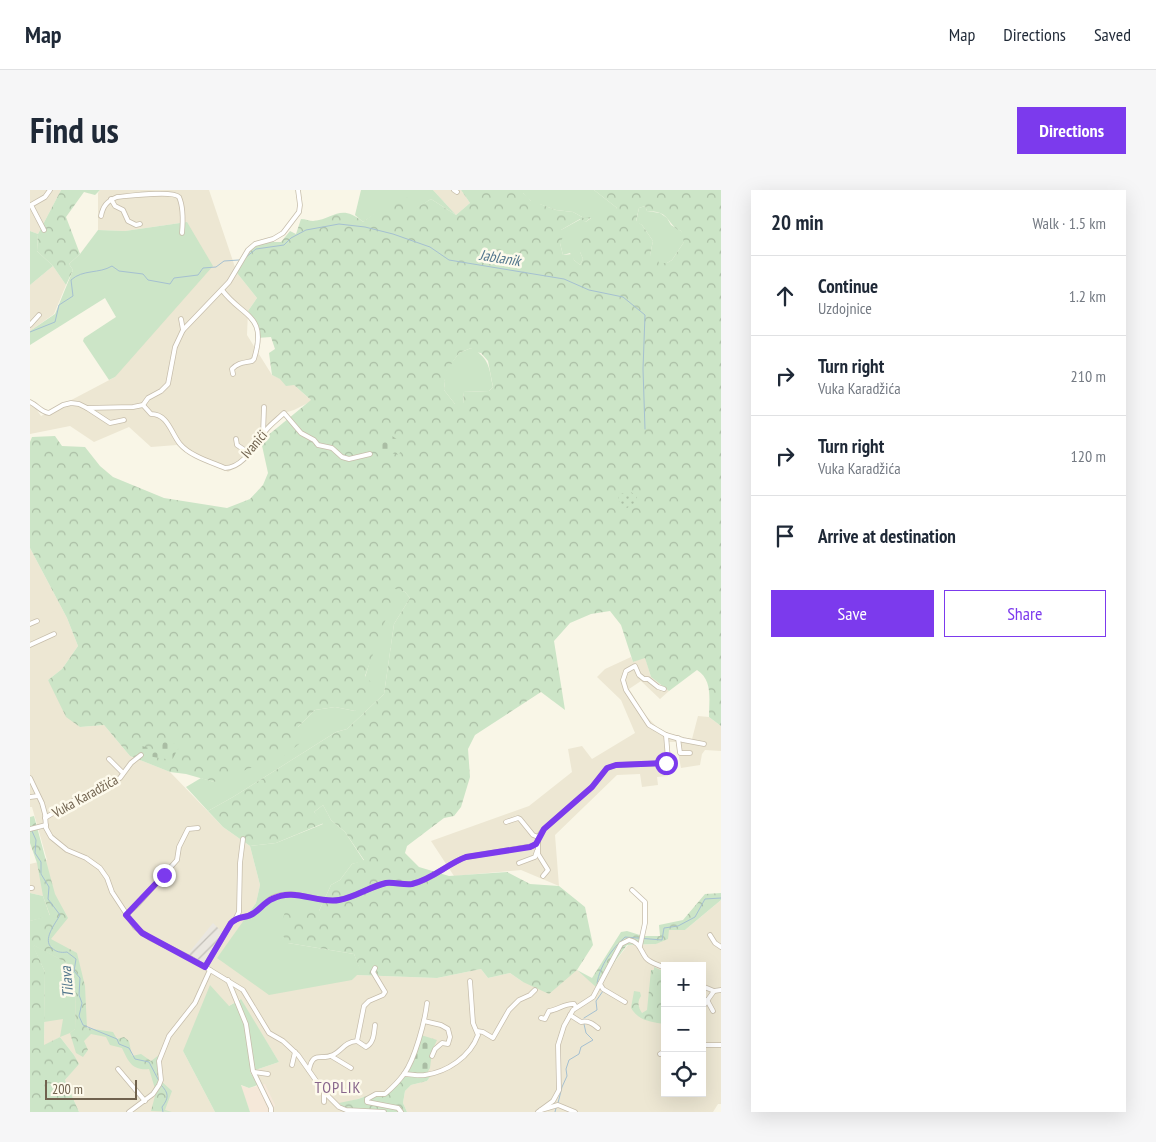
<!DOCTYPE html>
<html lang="en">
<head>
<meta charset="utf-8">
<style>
	body { margin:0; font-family:"PT Sans Narrow",sans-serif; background:#f6f6f7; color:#1f2937 }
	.controls { position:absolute; right:15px; bottom:15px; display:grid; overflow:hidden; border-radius:0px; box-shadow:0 5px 20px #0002 }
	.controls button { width:45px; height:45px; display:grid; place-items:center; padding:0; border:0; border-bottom:1px solid #e0e1e3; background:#fff; color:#1f2937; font:25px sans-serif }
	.scale { position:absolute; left:15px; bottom:12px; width:92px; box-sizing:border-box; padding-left:5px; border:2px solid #70624e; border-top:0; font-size:14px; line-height:18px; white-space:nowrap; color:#70624e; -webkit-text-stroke:4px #fdfaec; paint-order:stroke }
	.stop { position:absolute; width:15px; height:15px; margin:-11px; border:4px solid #7c3aed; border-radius:50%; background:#fff }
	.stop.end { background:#7c3aed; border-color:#fff; box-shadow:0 1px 5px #0008 }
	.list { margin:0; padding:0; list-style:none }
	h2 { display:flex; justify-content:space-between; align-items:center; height:65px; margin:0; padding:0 20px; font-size:21px }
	h2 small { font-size:16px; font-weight:400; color:#747a83 }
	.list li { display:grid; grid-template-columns:32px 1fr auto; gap:15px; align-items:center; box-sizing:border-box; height:80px; padding:0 20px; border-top:1px solid #e0e1e3 }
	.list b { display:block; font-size:19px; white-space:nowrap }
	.list p { margin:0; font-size:16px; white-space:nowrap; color:#747a83 }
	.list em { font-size:16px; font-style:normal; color:#747a83 }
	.actions { display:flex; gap:10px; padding:15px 20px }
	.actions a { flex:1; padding:11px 0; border:1px solid #7c3aed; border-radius:0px; text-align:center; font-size:18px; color:#7c3aed }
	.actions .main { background:#7c3aed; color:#fff }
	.icon { flex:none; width:28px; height:28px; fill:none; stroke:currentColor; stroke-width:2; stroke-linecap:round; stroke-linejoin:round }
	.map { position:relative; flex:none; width:691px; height:922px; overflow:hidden; border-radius:0px }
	header { display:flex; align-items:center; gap:30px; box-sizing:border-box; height:70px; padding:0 25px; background:#fff; border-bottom:1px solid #e0e1e3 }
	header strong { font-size:24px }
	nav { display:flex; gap:28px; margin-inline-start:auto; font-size:18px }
	.intro { display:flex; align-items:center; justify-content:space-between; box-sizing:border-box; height:120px; padding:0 30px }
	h1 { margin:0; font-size:35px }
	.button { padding:12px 22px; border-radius:0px; background:#7c3aed; color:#fff; font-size:18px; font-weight:700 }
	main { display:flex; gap:30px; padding:0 30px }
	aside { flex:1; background:#fff; border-radius:0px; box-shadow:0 5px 20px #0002 }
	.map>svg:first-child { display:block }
	.residential { fill:#ede7d3; fill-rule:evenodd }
	.commercial { fill:#f5e8d9 }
	.industrial { fill:url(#industrial-furrows) }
	.grass { fill:#cce5c7 }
	.forest { fill:url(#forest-crowns); fill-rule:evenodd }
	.cemetery { fill:url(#cemetery-stones) }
	.park { fill:url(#park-dots) }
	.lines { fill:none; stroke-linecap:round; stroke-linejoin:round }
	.stream { stroke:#a5c0d1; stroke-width:1 }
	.minor-casing { stroke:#c7beac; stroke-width:5.5 }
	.minor { stroke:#fff; stroke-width:4 }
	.route { stroke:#7c3aed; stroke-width:6 }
	.labels { text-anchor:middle; stroke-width:5; stroke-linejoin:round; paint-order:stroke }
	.street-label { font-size:14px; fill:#70624e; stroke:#fdfaec }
	.water-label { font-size:15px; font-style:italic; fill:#52768d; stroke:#fdfaec }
	.quarter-label { font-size:16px; letter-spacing:1px; fill:#88668c; stroke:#fdfaec }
</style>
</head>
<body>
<header>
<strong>Map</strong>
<nav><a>Map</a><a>Directions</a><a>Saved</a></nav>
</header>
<div class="intro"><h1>Find us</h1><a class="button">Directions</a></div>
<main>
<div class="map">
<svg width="691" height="922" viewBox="0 0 691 922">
	<defs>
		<pattern id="industrial-furrows" width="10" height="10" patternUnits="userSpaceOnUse" patternTransform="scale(1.25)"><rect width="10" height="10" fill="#eae7e0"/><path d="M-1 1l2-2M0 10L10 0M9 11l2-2" fill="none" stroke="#c2bfb8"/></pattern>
		<pattern id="forest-crowns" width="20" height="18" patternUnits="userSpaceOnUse" patternTransform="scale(1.25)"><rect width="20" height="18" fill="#cce5c7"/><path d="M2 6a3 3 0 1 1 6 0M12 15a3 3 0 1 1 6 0" fill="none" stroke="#aabda4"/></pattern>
		<pattern id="cemetery-stones" width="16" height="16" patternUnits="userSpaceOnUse" patternTransform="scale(1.25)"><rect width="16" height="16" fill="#cce5c7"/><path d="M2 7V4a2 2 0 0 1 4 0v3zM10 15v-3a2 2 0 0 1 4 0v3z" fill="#aabda4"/></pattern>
		<pattern id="park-dots" width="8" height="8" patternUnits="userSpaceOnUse" patternTransform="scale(1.25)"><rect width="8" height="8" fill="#cce5c7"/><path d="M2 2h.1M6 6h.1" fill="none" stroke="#aabda4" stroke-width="1.8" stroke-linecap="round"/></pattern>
	</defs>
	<rect width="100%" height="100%" fill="#f9f6e7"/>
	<!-- residential -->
	<g class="residential">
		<path d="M0,0H31L8,44L0,41Z"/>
		<path d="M70,0H179L207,83L227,108L218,121L217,145L242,185L264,195L282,211L264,220L254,223L231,251L204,278L198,282L147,255L121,257L99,237L64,252L40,236L0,244V210L11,226L85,187L157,32L95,41L68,40V3Z"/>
		<path d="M403,0H431L440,13L426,25Z"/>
		<path d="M23,76L36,95L24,124L0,141V95Z"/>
		<path d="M0,358L37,428L48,456L32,479L18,490L50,537L74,535L100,566L140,582L193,637L220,656L230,695L226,713L188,768L322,790L326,785L407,788L451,779L458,788L480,783L493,792L547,780L566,796L598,755L626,754L639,739L655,740L691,710V914H688L683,922H377L373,913L375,901L381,895L397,891L401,885L356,905L345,903L328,909L310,914L318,922H243L244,915L228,895L220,882L249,872L210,809L199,816L153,861L185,922H49L35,890L48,874L44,865L30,847L14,856L15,782L0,731L20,726L13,706L0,703V674L17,670L2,617H0ZM635,776H672V903H635Z"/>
		<path d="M601,467L603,472L615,467L621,487L639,501L630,509L611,491L599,499L615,525L627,537L644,546L662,549L668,526L679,527L691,536V561L675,560L672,564L670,575L651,578L646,552H639L640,575L637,581L638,586L627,587L628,595L612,597L610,584L587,585L525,645L529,696L491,680L424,686L401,651L499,616L542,582L538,559L552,556L562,569L605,543L591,510L567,487L575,479Z"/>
	</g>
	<!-- commercial -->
	<path class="commercial" d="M235,894L245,915L243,922H220L210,895L219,898Z"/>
	<!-- industrial -->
	<path class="industrial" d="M183,733L193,743L174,773L158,764Z"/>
	<!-- grass -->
	<g class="grass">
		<path d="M331,0H403L426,25L401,9L387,18L346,23L333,32L325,25Z"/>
		<path d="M493,0H564L587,18L550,62L553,69L550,75L544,70L540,63L533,65L530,53L531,40L551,29L556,32L561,28H554L543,22L526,20L501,11L493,3Z"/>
		<path d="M615,16L617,21L630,23L637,28L641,35L651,41L654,46V52L642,70L637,73L629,74L620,65L623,51L612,35L606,32L609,18Z"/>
		<path d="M157,32L183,76L85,187L79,190L53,151L54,148L86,127L75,108L0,155V141L25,124L43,80L39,74L50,64L68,40L95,41Z"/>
		<path d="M0,41L8,44L7,61L23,76L0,95Z"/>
		<path d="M441,158C460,168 459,178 463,197L459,201L433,202L434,214H425L414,200L415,191L412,186L429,163Z"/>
		<path d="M362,397L375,402L380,408L364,434L354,504L317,539L306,542L203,607L178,621L156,597L171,588L184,592L268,537L285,520L305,517L325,521Z"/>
		<path d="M293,615L301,630L315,642L334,671L322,674L310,690L301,695L289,721L258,753L324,764L331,781L322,790L239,805L187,768L226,713L230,695L220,656L246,653L293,634L284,622Z"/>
		<path d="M0,703L13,706L20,726L0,731Z"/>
		<path d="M2,754L41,775L46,797L45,839L40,843L30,847L33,829L14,832L15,782Z"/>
		<path d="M180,795L199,816L211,809L249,872L220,882L228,895L219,898L211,895L220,922H185L153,861Z"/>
	</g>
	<!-- forest -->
	<g class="forest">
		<path d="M31,0H70L65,5L54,2L36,27L50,64L39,74L43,80L36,95L23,76L7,61L8,44Z"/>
		<path d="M431,0H493V3L498,7L501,11L509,10L510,14L526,20L543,22L554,28L561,27L556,32L550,29L531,40L533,47L530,53L533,65L543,64L544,70L550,75L553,69L550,62L549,45L564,31L574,32L576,24L587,18L564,0H691V536L679,527C679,510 683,490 667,480L639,501L621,487L615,468L603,472L591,435L580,421L561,424L540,433L524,451L535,520L511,502L445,545L438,559L440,587L431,617L424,626L414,628L377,656L375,663L389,677L419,686L477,682L500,694L529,696L555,717L563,755L547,780L562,788L591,742L597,741L613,746H630L629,735L653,730L675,704L691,703V710L655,740H639L638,749L626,754L597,755L566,797L547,780L519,804L493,792L480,783L458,788L451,779L407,788L326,785L330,780L324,764L258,753L249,740L256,719L289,721L301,695L310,690L322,674L334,670L315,642L301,630L293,615L284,622L294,633L246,653L220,656L193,637L178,621L203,607L306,542L317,539L354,504L364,434L380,408L375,402L362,398L364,407L335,486L345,496L325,521L305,517L285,520L268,537L273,551L255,565L184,592L156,584L140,582L100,566L74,535L50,537L36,527L18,490L32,479L48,456L37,428L0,358V252L2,247L25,246L32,256L55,257L70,276L83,287L134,308L197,318L220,309L233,295L238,283L231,251L281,210L264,195L256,196L250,189L242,185L239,163L245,159L241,147L227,148V139L220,131L223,128L218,121L227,108L207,83C219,59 222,51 251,52L260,41L266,44L271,29C275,29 280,31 283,31C305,29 310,13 333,32L372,2L386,18L401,9L426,25L440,13ZM615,16L617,21C621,22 626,21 630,23C639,26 641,38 651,41L654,52L642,70L637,73H629L627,67L620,65L623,51L612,35L606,31L609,18ZM441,158L444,162L451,163L458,171L463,197L459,201L433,202L434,213L425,214L414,200L415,191L413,186L429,163Z"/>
		<path d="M4,626L25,704L38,728L21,749L47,763L55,796L57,838L83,842L87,849L94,847L99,851L102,866L111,864L121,871L129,865L130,890L142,901L135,920L142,922L121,921L126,902L119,879C102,881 98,871 92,858L80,855L76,847L61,844L54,851L58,860L53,867L46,863L40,843L45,839L46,797L41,775L3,755L15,782L14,855L30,847L44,865L49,874L35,890L49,922H0V731L20,725L13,706L7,673L0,653V627Z"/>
		<path d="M624,777L635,782V834C621,832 609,831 601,818L604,801L610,802L611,806C607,812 608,817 612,823L617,820L621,780H624Z"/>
		<path d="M402,884L397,891L381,895L375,901L373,913L377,922H318L309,913L328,909L345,903L356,905L372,887H392Z"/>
	</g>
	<!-- cemetery -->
	<g class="cemetery">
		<path d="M362,246L368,250L372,256V260L368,265C362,262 355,264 351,259L353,248Z"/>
		<path d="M134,551L150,555L142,570L111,565L112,556L129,561Z"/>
		<path d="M391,845L407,850L402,861L400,878L397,883H376Z"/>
	</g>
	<!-- park -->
	<path class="park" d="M600,301L607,307L606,312L597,318L591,314L588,309L590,303L597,304Z"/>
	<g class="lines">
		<!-- stream -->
		<g class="stream">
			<path d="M215,68L226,59L254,55L261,48L276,40L309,34L335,37L363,44L400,57L419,70L534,89L559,100L593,107L615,125L613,179L615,239"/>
			<path d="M0,142L25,132L29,115L43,106L41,90C53,79 69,84 82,76L89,81L113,84L118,90L140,94L144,88L168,85L173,78L186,77L194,71L209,70"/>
			<path d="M2,641L6,650L5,663L11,672V684L19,697L18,709L30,725C25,734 12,750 22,758C26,762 31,763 37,762L46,769L44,781L50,788L49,805L52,813L49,826L53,835L87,849L89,854L99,858L105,869L119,872L129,891"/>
			<path d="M567,793C570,775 582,759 595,747L632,750L634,738L648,736L665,727L675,709L691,708"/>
			<path d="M554,828L567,820L566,811L573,801"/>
			<path d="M131,895C139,903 139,908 132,917L133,922"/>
			<path d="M528,913L532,897L537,886L536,879L539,870L549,864L551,857L563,850L556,843L554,834"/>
			<path d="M525,922L526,918"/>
		</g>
		<defs>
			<g id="minor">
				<path d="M424,0L427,2"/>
				<path d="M81,9L85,16L93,20L98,31L106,35L110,34"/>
				<path d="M71,26C73,16 77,11 87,7C98,6 143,0 149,7C154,18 153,32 152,43"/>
				<path d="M14,40L1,15L15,7L20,0"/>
				<path d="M192,100C213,128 238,124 224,169L222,171C214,173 209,172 202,179L203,184"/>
				<path d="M151,129L153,140"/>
				<path d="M0,135L9,125"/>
				<path d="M0,212C7,215 11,222 19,223L33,215L41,213L49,214L57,218L103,217L113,215L118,208L131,201L138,194L145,157L153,140L199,92L218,60L225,54L243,49L253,43L269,22L270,15L268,0"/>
				<path d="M113,215L121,224C138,224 141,243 150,254C160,266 181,272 195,278C214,278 226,252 237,239C242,233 248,229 254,223L271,243L284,250L288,255L302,258L312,267L319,269L340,264"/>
				<path d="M57,218L80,233L94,230"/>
				<path d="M233,244L234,217"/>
				<path d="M206,249L207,255L219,263"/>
				<path d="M0,434L7,431"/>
				<path d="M0,455L24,444"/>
				<path d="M634,499L628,497L618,489H614L609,485L605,476L596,481L593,490L596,500L619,535L636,545L653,550L674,554"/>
				<path d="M648,548L650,563H660"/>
				<path d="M79,569L93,583"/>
				<path d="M0,588L12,613L15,624L16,638L21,647L37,660L56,668L70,678L77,688L82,702L105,737L120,748L162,769L213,800L239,843L253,851L268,865L294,902L309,917L316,920L354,922"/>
				<path d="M0,607L8,606"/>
				<path d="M15,628L51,606L90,588L101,573L111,565"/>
				<path d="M476,632L488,628L490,629L503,645L508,647"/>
				<path d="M0,639L16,635"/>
				<path d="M508,652V664L518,680L513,686"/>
				<path d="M489,673L505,667L507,661"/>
				<path d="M0,698H2"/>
				<path d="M602,700L615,712V733L610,756"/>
				<path d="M96,725L108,714L147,670L149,657L158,639L168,638"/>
				<path d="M206,728L209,722L210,673L213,649"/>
				<path d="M680,745L685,753L691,757"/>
				<path d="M175,777L201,733C209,725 216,729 224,723C230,719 235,712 242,708C264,697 287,714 309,710C326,707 339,697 356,693C364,692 373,695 382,694C404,689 416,674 436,667L503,656L508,652V647L514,639L562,597L577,578L586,575L636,573L638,569L636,545"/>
				<path d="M198,790L216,834L223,881L241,918V922"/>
				<path d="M570,794L573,799L595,812"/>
				<path d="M672,796L684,801L691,800"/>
				<path d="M677,810L683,821"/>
				<path d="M672,818L684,801"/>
				<path d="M540,825L551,832C558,830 563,834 568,838"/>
				<path d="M511,828L515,829L519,821C528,820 535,813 544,814L546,817"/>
				<path d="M394,831L411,835L418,839L420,847L418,854L412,853L405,859L402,866"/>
				<path d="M447,841L453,842L463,848L479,820L489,810L500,805L505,800"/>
				<path d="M327,851L336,857C344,853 344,843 345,835"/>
				<path d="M672,855H691"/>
				<path d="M630,864L635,861"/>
				<path d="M301,866L321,878"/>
				<path d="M262,875L265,862"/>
				<path d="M88,879L115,911"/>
				<path d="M279,880C283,860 291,871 303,865C312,861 314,852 327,851L334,816L339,811L353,805L355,802L343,782L345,778"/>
				<path d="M224,882L238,884"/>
				<path d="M374,884C381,884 388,886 395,885C417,882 440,867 448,845L443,833L440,791"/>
				<path d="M294,912V902"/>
				<path d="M511,920L528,915L545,922"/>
				<path d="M99,922L123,904L129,895L131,890L129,871L139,846L165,813L180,780"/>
				<path d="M371,922L368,918L337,912V909L346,904H355C362,898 369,891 374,884C385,869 395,831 397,813"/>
				<path d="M508,922L523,911L529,900L528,855L534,836L543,820L563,807L591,754L599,750C610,752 610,760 616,768C620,773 629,775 635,778"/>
			</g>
		</defs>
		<!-- minor casing -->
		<use href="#minor" class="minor-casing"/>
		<!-- minor -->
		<use href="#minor" class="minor"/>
	</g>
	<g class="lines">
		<!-- route -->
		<path class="route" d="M134,685L96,725L112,743L175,777L201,733C209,725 216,729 224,723C230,719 235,712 242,709C264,697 287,714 309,710C326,707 339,697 356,693C364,692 373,695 382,694C403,689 417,674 436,667L500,657L506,654L514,639L562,597L577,578L586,575L636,573"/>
	</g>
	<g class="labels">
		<!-- street labels -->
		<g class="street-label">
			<text transform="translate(224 254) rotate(-49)" y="5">Ivanići</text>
			<text transform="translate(55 606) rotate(-29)" y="5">Vuka Karadžića</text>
		</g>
		<!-- water labels -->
		<g class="water-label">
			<text transform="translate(470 68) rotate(9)" y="5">Jablanik</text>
			<text transform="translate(37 792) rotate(-95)" y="5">Tilava</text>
		</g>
		<!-- quarter labels -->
		<g class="quarter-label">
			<text x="308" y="903">TOPLIK</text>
		</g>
	</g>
</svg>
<div class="controls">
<button>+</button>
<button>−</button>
<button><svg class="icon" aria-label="locate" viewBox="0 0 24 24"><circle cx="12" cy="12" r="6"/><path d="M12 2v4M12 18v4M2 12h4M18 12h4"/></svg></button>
</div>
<div class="scale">200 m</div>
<div class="stop" style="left:636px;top:573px"></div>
<div class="stop end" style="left:134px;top:685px"></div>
</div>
<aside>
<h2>20 min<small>Walk · 1.5 km</small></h2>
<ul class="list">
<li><svg class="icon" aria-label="ahead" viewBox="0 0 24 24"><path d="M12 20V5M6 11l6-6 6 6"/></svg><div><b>Continue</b><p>Uzdojnice</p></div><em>1.2 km</em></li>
<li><svg class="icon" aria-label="right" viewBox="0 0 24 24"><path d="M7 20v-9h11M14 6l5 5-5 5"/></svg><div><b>Turn right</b><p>Vuka Karadžića</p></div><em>210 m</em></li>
<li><svg class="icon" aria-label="right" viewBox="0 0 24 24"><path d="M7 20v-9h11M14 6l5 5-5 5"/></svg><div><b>Turn right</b><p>Vuka Karadžića</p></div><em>120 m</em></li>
<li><svg class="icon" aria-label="arrive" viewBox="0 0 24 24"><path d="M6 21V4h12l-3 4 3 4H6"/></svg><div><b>Arrive at destination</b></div></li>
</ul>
<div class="actions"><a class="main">Save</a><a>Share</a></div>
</aside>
</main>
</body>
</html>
